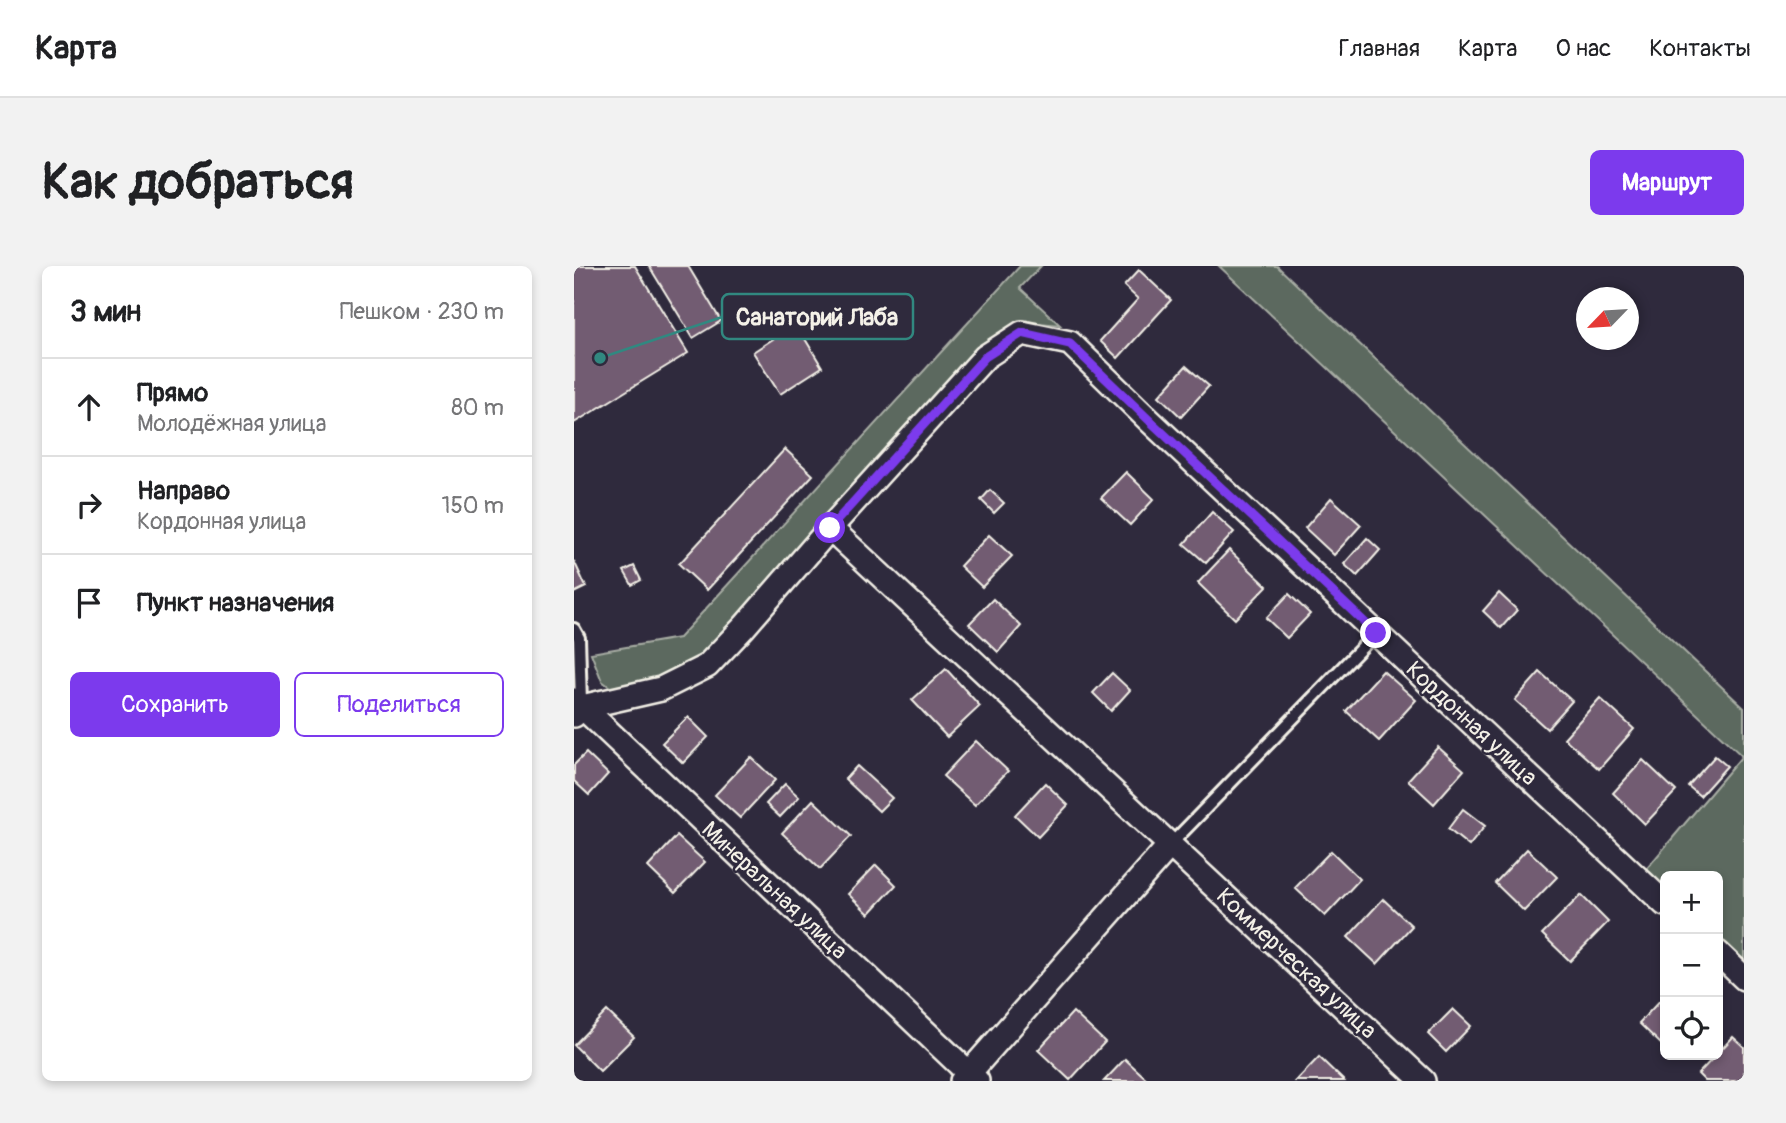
<!DOCTYPE html>
<html lang="ru">
<head>
<meta charset="utf-8">
<style>
	body { margin:0; font-family:Pangolin,sans-serif; background:#f2f2f2; color:#202124 }
	.controls { position:absolute; right:21px; bottom:21px; display:grid; overflow:hidden; border-radius:10px; box-shadow:0 4px 10px #0003 }
	.controls button { width:63px; height:63px; display:grid; place-items:center; padding:0; border:0; border-bottom:2px solid #e0e0e0; background:#fff; color:#202124; font:35px sans-serif }
	.compass { position:absolute; left:1002px; top:21px; width:63px; height:63px; border-radius:50%; background:#fff; box-shadow:0 4px 10px #0003; rotate:245deg }
	.stop { position:absolute; width:21px; height:21px; margin:-16px; border:5px solid #7c3aed; border-radius:50%; background:#fff }
	.stop.end { background:#7c3aed; border-color:#fff; box-shadow:0 2px 7px #0008 }
	.list { margin:0; padding:0; list-style:none }
	h2 { display:flex; justify-content:space-between; align-items:center; height:91px; margin:0; padding:0 28px; font-size:30px }
	h2 small { font-size:23px; font-weight:400; color:#757577 }
	.list li { display:grid; grid-template-columns:46px 1fr auto; gap:21px; align-items:center; box-sizing:border-box; height:98px; padding:0 28px; border-top:2px solid #e0e0e0 }
	.list b { display:block; font-size:26px; white-space:nowrap }
	.list p { margin:0; font-size:23px; white-space:nowrap; color:#757577 }
	.list em { font-size:23px; font-style:normal; color:#757577 }
	.actions { display:flex; gap:14px; padding:21px 28px }
	.actions a { flex:1; padding:16px 0; border:2px solid #7c3aed; border-radius:10px; text-align:center; font-size:24px; color:#7c3aed }
	.actions .main { background:#7c3aed; color:#fff }
	.icon { flex:none; width:38px; height:38px; fill:none; stroke:currentColor; stroke-width:2; stroke-linecap:round; stroke-linejoin:round }
	.map { position:relative; flex:none; width:1170px; height:815px; overflow:hidden; border-radius:10px }
	header { display:flex; align-items:center; gap:42px; box-sizing:border-box; height:98px; padding:0 35px; background:#fff; border-bottom:2px solid #e0e0e0 }
	header strong { font-size:33px }
	nav { display:flex; gap:38px; margin-inline-start:auto; font-size:24px }
	.intro { display:flex; align-items:center; justify-content:space-between; box-sizing:border-box; height:168px; padding:0 42px }
	h1 { margin:0; font-size:49px }
	.button { padding:18px 32px; border-radius:10px; background:#7c3aed; color:#fff; font-size:24px; font-weight:700 }
	main { display:flex; gap:42px; padding:0 42px }
	aside { flex:1; background:#fff; border-radius:10px; box-shadow:0 4px 10px #0003 }
	.map>svg:first-child { display:block }
	.green { fill:#5b695f; stroke:#a8ada4; stroke-width:2 }
	.building { fill:#725c72; stroke:#f4f1e8; stroke-width:2 }
	.lines { fill:none; stroke-linecap:round; stroke-linejoin:round }
	.lane-casing { stroke:#f4f1e8; stroke-width:16 }
	.street-casing { stroke:#f4f1e8; stroke-width:28 }
	.lane { stroke:#2f2a3d; stroke-width:10 }
	.street { stroke:#2f2a3d; stroke-width:23 }
	.route { stroke:#7c3aed; stroke-width:9 }
	.labels { text-anchor:middle; stroke-width:5; stroke-linejoin:round; paint-order:stroke }
	.street-label { font-size:23px; fill:#f4f1e8; stroke:#2f2a3d }
	.leader { fill:none; stroke:#318880; stroke-width:2.5 }
	.callout-dot { fill:#318880; stroke:#2f2a3d; stroke-width:2.5 }
	.callout { fill:#2f2a3d; stroke:#318880; stroke-width:2.5 }
	.callout-label { font-size:24px; text-anchor:middle; font-weight:bold; fill:#f4f1e8 }
</style>
</head>
<body>
<header>
<strong>Карта</strong>
<nav><a>Главная</a><a>Карта</a><a>О нас</a><a>Контакты</a></nav>
</header>
<div class="intro"><h1>Как добраться</h1><a class="button">Маршрут</a></div>
<main>
<aside>
<h2>3 мин<small>Пешком · 230 m</small></h2>
<ul class="list">
<li><svg class="icon" aria-label="ahead" viewBox="0 0 24 24"><path d="M12 20V5M6 11l6-6 6 6"/></svg><div><b>Прямо</b><p>Молодёжная улица</p></div><em>80 m</em></li>
<li><svg class="icon" aria-label="right" viewBox="0 0 24 24"><path d="M7 20v-9h11M14 6l5 5-5 5"/></svg><div><b>Направо</b><p>Кордонная улица</p></div><em>150 m</em></li>
<li><svg class="icon" aria-label="arrive" viewBox="0 0 24 24"><path d="M6 21V4h12l-3 4 3 4H6"/></svg><div><b>Пункт назначения</b></div></li>
</ul>
<div class="actions"><a class="main">Сохранить</a><a>Поделиться</a></div>
</aside>
<div class="map">
<svg width="1170" height="815" viewBox="0 0 1170 815">
	<rect width="100%" height="100%" fill="#2f2a3d"/>
	<filter id="ink" filterUnits="userSpaceOnUse"><feTurbulence type="fractalNoise" baseFrequency=".0143" numOctaves="2"/><feDisplacementMap in="SourceGraphic" scale="14" xChannelSelector="R" yChannelSelector="G"/><feConvolveMatrix kernelMatrix="1 2 1 2 8 2 1 2 1" color-interpolation-filters="sRGB"/></filter>
	<g filter="url(#ink)">
		<!-- green -->
		<g class="green">
			<path d="M446,0H467L446,22L486,59L454,56L427,66L403,87L126,393L86,413L44,427L28,415L17,387L105,372Z"/>
			<path d="M645,0H703L1170,442V701L1144,676V610H1091V627L1069,607L1168,490Z"/>
		</g>
		<!-- building -->
		<g class="building">
			<path d="M0,0H61L114,87L0,157Z"/>
			<path d="M75,0H114L147,55L119,72Z"/>
			<path d="M565,4L597,34L544,92L526,75L564,33L550,20Z"/>
			<path d="M222,58L248,101L206,128L179,86Z"/>
			<path d="M612,100L635,120L607,151L585,130Z"/>
			<path d="M211,183L239,209L133,324L105,298Z"/>
			<path d="M552,206L580,233L556,259L527,232Z"/>
			<path d="M416,224L430,237L420,247L407,234Z"/>
			<path d="M757,232L787,259L760,289L731,262Z"/>
			<path d="M638,246L660,266L632,297L610,278Z"/>
			<path d="M415,269L438,290L408,321L386,300Z"/>
			<path d="M793,272L806,284L783,310L770,298Z"/>
			<path d="M655,284L693,320L661,353L624,317Z"/>
			<path d="M0,295L12,321L0,327Z"/>
			<path d="M60,300L67,314L58,319L50,305Z"/>
			<path d="M925,327L943,344L927,362L909,345Z"/>
			<path d="M715,328L736,348L713,372L692,352Z"/>
			<path d="M419,333L447,360L424,386L395,358Z"/>
			<path d="M372,403L406,440L373,471L338,434Z"/>
			<path d="M809,405L842,434L805,475L772,445Z"/>
			<path d="M966,406L998,435L973,463L941,434Z"/>
			<path d="M538,407L556,424L537,445L519,427Z"/>
			<path d="M1026,432L1060,463L1025,503L990,472Z"/>
			<path d="M114,451L134,471L109,497L88,477Z"/>
			<path d="M402,475L434,505L401,539L369,510Z"/>
			<path d="M864,481L890,504L860,538L834,514Z"/>
			<path d="M12,487L34,508L15,529L0,515V499Z"/>
			<path d="M1141,490L1153,500L1126,530L1114,520Z"/>
			<path d="M177,491L201,514L166,552L141,529Z"/>
			<path d="M1069,494L1102,525L1071,558L1039,527Z"/>
			<path d="M283,500L318,532L305,545L271,513Z"/>
			<path d="M471,517L494,539L464,571L441,549Z"/>
			<path d="M211,518L225,531L206,551L192,538Z"/>
			<path d="M239,534L277,570L246,603L208,567Z"/>
			<path d="M889,543L911,560L895,580L874,563Z"/>
			<path d="M103,570L131,596L101,627L74,601Z"/>
			<path d="M953,583L983,611L950,645L921,617Z"/>
			<path d="M757,585L786,613L751,650L721,622Z"/>
			<path d="M302,599L322,619L295,648L274,628Z"/>
			<path d="M1007,629L1034,656L996,695L968,668Z"/>
			<path d="M809,633L838,660L803,698L774,671Z"/>
			<path d="M1091,729V782L1065,757Z"/>
			<path d="M879,743L897,760L872,786L854,768Z"/>
			<path d="M33,745L60,771L26,805L0,779Z"/>
			<path d="M499,746L531,776L496,814L464,784Z"/>
			<path d="M1159,771L1170,781V815H1131L1124,808L1142,789H1144V787Z"/>
			<path d="M745,791L770,815H722Z"/>
			<path d="M551,793L575,815H530Z"/>
		</g>
		<g class="lines">
			<defs>
				<g id="lane">
					<path d="M0,363L5,372L7,436"/>
					<path d="M596,579L802,367"/>
				</g>
				<g id="street">
					<path d="M256,262L849,815"/>
					<path d="M1,434L403,815"/>
					<path d="M0,449L8,441L87,423L133,400L170,361L256,262L411,91L448,67L496,77L575,154L1091,638"/>
					<path d="M1144,687L1170,712"/>
					<path d="M388,815L596,579"/>
				</g>
			</defs>
			<!-- lane casing -->
			<use href="#lane" class="lane-casing"/>
			<!-- street casing -->
			<use href="#street" class="street-casing"/>
			<!-- lane -->
			<use href="#lane" class="lane"/>
			<!-- street -->
			<use href="#street" class="street"/>
		</g>
	</g>
	<g class="lines" filter="url(#ink)">
		<!-- route -->
		<path class="route" d="M256,262L411,91L448,67L496,78L575,154L802,367"/>
	</g>
	<g class="labels">
		<!-- street labels -->
		<g class="street-label">
			<text transform="translate(898 457) rotate(43)" y="8">Кордонная улица</text>
			<text transform="translate(201 624) rotate(43)" y="8">Минеральная улица</text>
			<text transform="translate(723 697) rotate(43)" y="8">Коммерческая улица</text>
		</g>
	</g>
	<!-- callouts -->
	<path class="leader" d="M26 92L148 51"/>
	<circle class="callout-dot" cx="26" cy="92" r="7"/>
	<rect class="callout" x="148" y="28" width="191" height="45" rx="7"/>
	<g class="callout-label">
		<text x="243" y="59">Санаторий Лаба</text>
	</g>
</svg>
<div class="controls">
<button>+</button>
<button>−</button>
<button><svg class="icon" aria-label="locate" viewBox="0 0 24 24"><circle cx="12" cy="12" r="6"/><path d="M12 2v4M12 18v4M2 12h4M18 12h4"/></svg></button>
</div>
<svg class="compass" viewBox="-18 -18 36 36"><path d="M0-13l5 13h-10z" fill="#e53935"/><path d="M0 13l5-13h-10z" fill="#757577"/></svg>
<div class="stop" style="left:256px;top:262px"></div>
<div class="stop end" style="left:802px;top:367px"></div>
</div>
</main>
</body>
</html>
